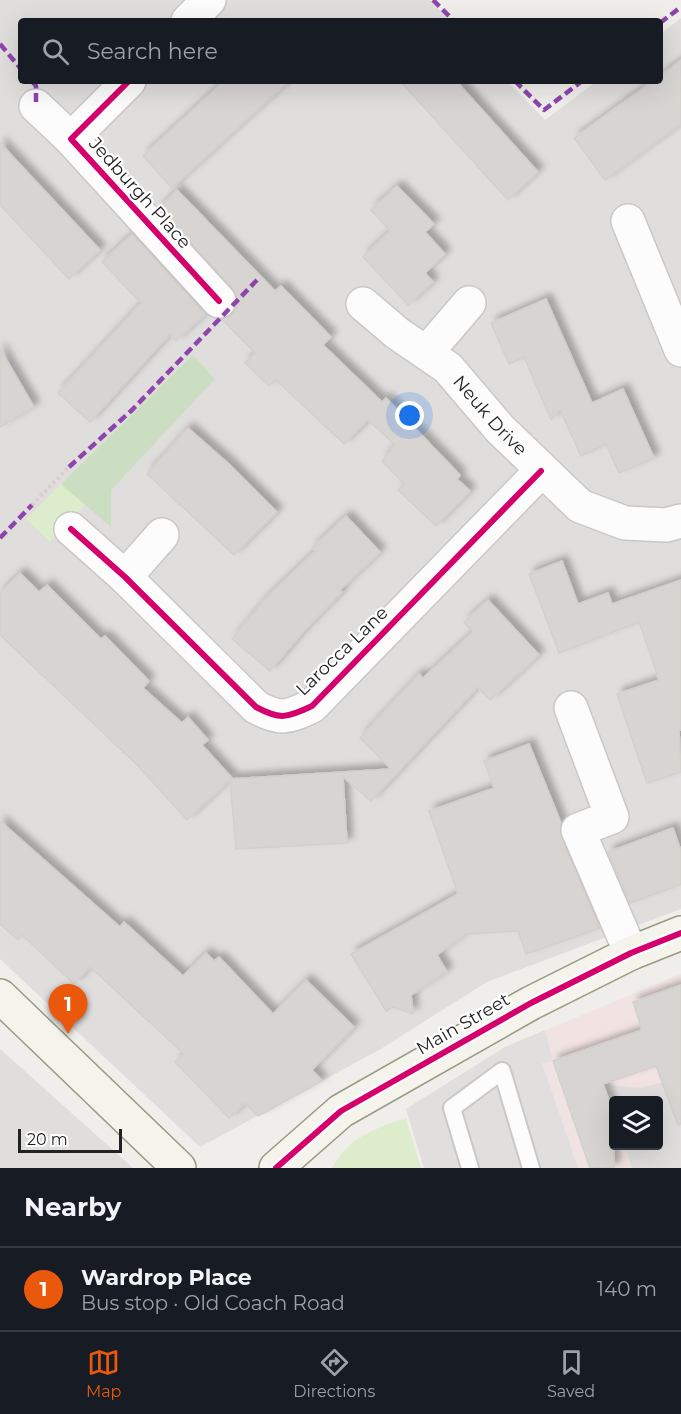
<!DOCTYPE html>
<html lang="en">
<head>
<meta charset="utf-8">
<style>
	body { margin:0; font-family:Montserrat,sans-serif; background:#20242c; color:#f1f3f6 }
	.controls { position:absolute; right:18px; bottom:18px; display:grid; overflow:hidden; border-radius:6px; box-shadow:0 6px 24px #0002 }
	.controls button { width:54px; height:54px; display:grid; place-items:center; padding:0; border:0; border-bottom:2px solid #363941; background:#171b24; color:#f1f3f6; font:30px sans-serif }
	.scale { position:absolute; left:18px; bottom:15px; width:104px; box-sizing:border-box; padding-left:6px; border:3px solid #222; border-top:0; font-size:16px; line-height:21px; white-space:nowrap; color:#222; -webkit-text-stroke:4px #fff; paint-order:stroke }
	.you { position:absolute; left:410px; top:416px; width:21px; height:21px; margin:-15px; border:4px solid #fff; border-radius:50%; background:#1a73e8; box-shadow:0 0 0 9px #1a73e833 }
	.badge { display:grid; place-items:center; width:39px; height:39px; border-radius:50%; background:#ea580c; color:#fff; font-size:20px; font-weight:700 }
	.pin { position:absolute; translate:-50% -50px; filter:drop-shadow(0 2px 3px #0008) }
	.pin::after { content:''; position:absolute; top:32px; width:21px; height:18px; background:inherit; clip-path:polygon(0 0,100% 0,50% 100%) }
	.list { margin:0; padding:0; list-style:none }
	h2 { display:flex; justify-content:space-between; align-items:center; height:78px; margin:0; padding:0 24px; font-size:26px }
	h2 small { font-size:20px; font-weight:400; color:#9ea1a6 }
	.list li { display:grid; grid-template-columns:39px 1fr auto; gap:18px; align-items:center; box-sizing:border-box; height:84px; padding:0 24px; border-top:2px solid #363941 }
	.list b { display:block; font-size:22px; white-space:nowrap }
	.list p { margin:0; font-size:20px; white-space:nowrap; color:#9ea1a6 }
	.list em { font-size:20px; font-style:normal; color:#9ea1a6 }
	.icon { flex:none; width:33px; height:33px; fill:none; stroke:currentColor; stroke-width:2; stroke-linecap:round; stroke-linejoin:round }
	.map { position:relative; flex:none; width:681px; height:1168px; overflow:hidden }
	.search { position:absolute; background:#171b24; box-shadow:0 6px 24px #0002; left:18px; right:18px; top:18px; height:66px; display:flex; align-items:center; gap:15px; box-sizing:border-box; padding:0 21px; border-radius:6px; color:#9ea1a6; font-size:22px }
	.sheet { height:162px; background:#171b24 }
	nav { display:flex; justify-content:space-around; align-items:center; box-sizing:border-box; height:84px; border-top:2px solid #363941; background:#171b24; font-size:16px; color:#9ea1a6 }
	nav a { display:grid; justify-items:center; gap:3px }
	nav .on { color:#ea580c }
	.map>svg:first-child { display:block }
	.residential { fill:#dfdedc }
	.commercial { fill:#f1e3e1; fill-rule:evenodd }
	.grass { fill:#ddeccb }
	.forest { fill:#cbdec1 }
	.parking { fill:#e0dfde }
	.building { fill:#d7d4d2; stroke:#d3d0cc; stroke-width:1.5; filter:url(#shadow) }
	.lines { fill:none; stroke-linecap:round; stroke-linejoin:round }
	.lane-casing { stroke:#c9c8c7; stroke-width:20 }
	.street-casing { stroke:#c9c8c7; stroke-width:36 }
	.secondary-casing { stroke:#999a82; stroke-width:36 }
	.path { stroke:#dccecd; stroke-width:4; stroke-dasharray:3 3; stroke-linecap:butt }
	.lane { stroke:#fdfcfc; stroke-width:16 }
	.street { stroke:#fdfcfc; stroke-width:33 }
	.secondary { stroke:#f4f4ed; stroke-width:33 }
	.quiet { stroke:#8e44ad; stroke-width:4.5; stroke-dasharray:9 4.5; stroke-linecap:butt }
	.cycleway-casing { stroke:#fff; stroke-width:10 }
	.cycleway { stroke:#d6006c; stroke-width:6 }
	.labels { text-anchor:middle; stroke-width:4.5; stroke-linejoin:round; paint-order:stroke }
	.street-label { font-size:18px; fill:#222; stroke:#fff }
</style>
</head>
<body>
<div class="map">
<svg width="681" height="1168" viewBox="0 0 681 1168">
	<defs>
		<filter id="shadow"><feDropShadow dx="5.5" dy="-5.5" stdDeviation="3" flood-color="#0004"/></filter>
	</defs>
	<rect width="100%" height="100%" fill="#f0eeeb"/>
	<!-- residential -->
	<g class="residential">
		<path d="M0,0H430L450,21H21V81H507L545,120L597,81H660V34L681,18V909L487,982L379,1050L200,1147L0,959Z"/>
		<path d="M0,1049L133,1168H0Z"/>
	</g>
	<!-- commercial -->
	<path class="commercial" d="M681,974V1168H424L406,1109L505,1047ZM614,1100H658V1146H614Z"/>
	<!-- grass -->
	<g class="grass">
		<path d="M61,484L85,504L50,542L26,519Z"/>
		<path d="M406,1118L421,1168H332C349,1137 374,1129 406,1118Z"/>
	</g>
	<!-- forest -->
	<path class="forest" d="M193,355L215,379L111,490V527L61,484Z"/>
	<!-- parking -->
	<g class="parking">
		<path d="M545,1030L553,1061L542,1063L578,1168H424L406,1109L505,1047Z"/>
		<path d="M681,1077V1168H632L624,1146H658V1100H614L613,1114L603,1084L641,1088Z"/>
	</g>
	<!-- building -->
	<g class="building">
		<path d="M681,60V124L605,180L574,138L653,81H660V76Z"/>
		<path d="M224,81H289L172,188L143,156Z"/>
		<path d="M400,81H456L538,172L508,200Z"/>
		<path d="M0,143L100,250L69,279L0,205Z"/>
		<path d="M397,186L434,224L425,232L445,254L425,273L433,282L408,305L363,257L390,231L371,210Z"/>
		<path d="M177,190L275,291L281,286L331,337L323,345L382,402L386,398L460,475L457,479L470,491L436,526L398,490L404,484L382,461L395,445L368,420L344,444L276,380L269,386L245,363L255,353L222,319L231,315L237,307V298L233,289L159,208Z"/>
		<path d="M132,234L205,314L176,341L170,334L90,422L58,393L141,303L102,262Z"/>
		<path d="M546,299L592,403L623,389L654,458L619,473L606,444L581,456L560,410L551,420L524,357L509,364L491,323Z"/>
		<path d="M0,349L34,407L0,427Z"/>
		<path d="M188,428L230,465L277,512L234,555L147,474Z"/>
		<path d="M346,516L380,552L340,590L342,592L303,632L270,671L232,639L266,598L315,551L312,548Z"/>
		<path d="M562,561L578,604L608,593L612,604L681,580V730H679L681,772L647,783L617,694L659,680L639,622L559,653L529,574Z"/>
		<path d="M20,573L39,592L47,585L101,639L105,636L149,681L143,688L182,723L188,717L208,740L202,745L232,778L231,779L391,769L360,738L419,674L423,678L473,632L464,622L488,600L539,655L490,700L478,687L371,801L343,777L347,843L236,849L230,780L187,820L137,765L0,635V593Z"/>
		<path d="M529,744L561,823V837L600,928L526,954L518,931L466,934L437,955L447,972L411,995L413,1014L393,1007L386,1011L351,954L458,894L429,811L494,788L484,761Z"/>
		<path d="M0,821L120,927L124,922L183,976L206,953L214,961L219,957L273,1014L306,980L354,1027L312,1070L322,1081L258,1116L245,1103L229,1118L175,1062L184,1054L90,967L74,984L22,935L18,940L0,924Z"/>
		<path d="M673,828L681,851V884L630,903L608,852Z"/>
		<path d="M681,985V1124L678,1125L656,1066L603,1084L614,1114V1168H590L553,1061L642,1030L633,1002Z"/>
	</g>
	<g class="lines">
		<defs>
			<path id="lane" d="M470,1168L452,1108L502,1071L531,1168"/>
			<g id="street">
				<path d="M188,21L209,0"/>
				<path d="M129,81L71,139L219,301"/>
				<path d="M36,106L71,139"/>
				<path d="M628,221L681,350"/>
				<path id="s1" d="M363,304L397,333L448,368L500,429L580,506L625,523L666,525L681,521"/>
				<path d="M427,352L469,303"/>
				<path d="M71,529L125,577L256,707C280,720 287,718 312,706L541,471"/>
				<path d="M125,577L162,535"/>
				<path d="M571,708L612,817L578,830L631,953"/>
			</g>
			<g id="secondary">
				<path d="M0,996L179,1168"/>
				<path d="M276,1168L341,1111L531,1003L631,953L681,933"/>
			</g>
		</defs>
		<!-- lane casing -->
		<use href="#lane" class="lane-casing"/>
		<!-- street casing -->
		<use href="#street" class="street-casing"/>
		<!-- secondary casing -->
		<use href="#secondary" class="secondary-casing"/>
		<!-- path -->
		<path class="path" d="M32,505L69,467"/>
		<!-- lane -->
		<use href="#lane" class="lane"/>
		<!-- street -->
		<use href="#street" class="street"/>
		<!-- secondary -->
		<use href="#secondary" class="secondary"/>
		<!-- quiet -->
		<g class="quiet">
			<path d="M433,0L454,21"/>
			<path d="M660,23L681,7"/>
			<path d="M0,44L21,69"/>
			<path d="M32,81L36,86V106"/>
			<path d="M515,81L544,110L582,81"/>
			<path d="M69,467L132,410L257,280"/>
			<path d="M0,538L32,505"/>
		</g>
		<defs>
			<g id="cycleway">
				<path d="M129,81L71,139L219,301"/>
				<path d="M71,529L125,577L256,707C280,720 287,718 312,706L541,471"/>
				<path d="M276,1168L341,1111L531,1003L631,953L681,933"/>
			</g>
		</defs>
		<!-- cycleway casing -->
		<use href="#cycleway" class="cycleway-casing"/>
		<!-- cycleway -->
		<use href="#cycleway" class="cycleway"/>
	</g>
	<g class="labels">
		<!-- street labels -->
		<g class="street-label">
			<text transform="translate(140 193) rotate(48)" y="6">Jedburgh Place</text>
			<text dy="6" stroke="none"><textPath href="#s1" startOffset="170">Neuk Drive</textPath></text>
			<text transform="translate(342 651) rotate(-44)" y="6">Larocca Lane</text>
			<text transform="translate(463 1024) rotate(-30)" y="6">Main Street</text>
		</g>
	</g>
</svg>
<div class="controls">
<button><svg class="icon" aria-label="layers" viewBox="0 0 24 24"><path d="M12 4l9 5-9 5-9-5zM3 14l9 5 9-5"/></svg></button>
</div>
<div class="scale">20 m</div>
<div class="you"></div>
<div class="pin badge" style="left:68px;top:1034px">1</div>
<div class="search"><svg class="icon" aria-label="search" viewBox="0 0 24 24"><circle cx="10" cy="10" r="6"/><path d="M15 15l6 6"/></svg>Search here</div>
</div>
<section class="sheet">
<h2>Nearby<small></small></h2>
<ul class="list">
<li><span class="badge">1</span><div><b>Wardrop Place</b><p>Bus stop · Old Coach Road</p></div><em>140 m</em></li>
</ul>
</section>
<nav>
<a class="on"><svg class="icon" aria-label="map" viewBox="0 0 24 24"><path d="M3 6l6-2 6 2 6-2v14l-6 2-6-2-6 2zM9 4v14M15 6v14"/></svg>Map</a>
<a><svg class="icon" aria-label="directions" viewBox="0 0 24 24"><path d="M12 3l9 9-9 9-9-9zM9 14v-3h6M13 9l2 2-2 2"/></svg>Directions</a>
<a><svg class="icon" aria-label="saved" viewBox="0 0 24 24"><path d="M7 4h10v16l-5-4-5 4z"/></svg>Saved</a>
</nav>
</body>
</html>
